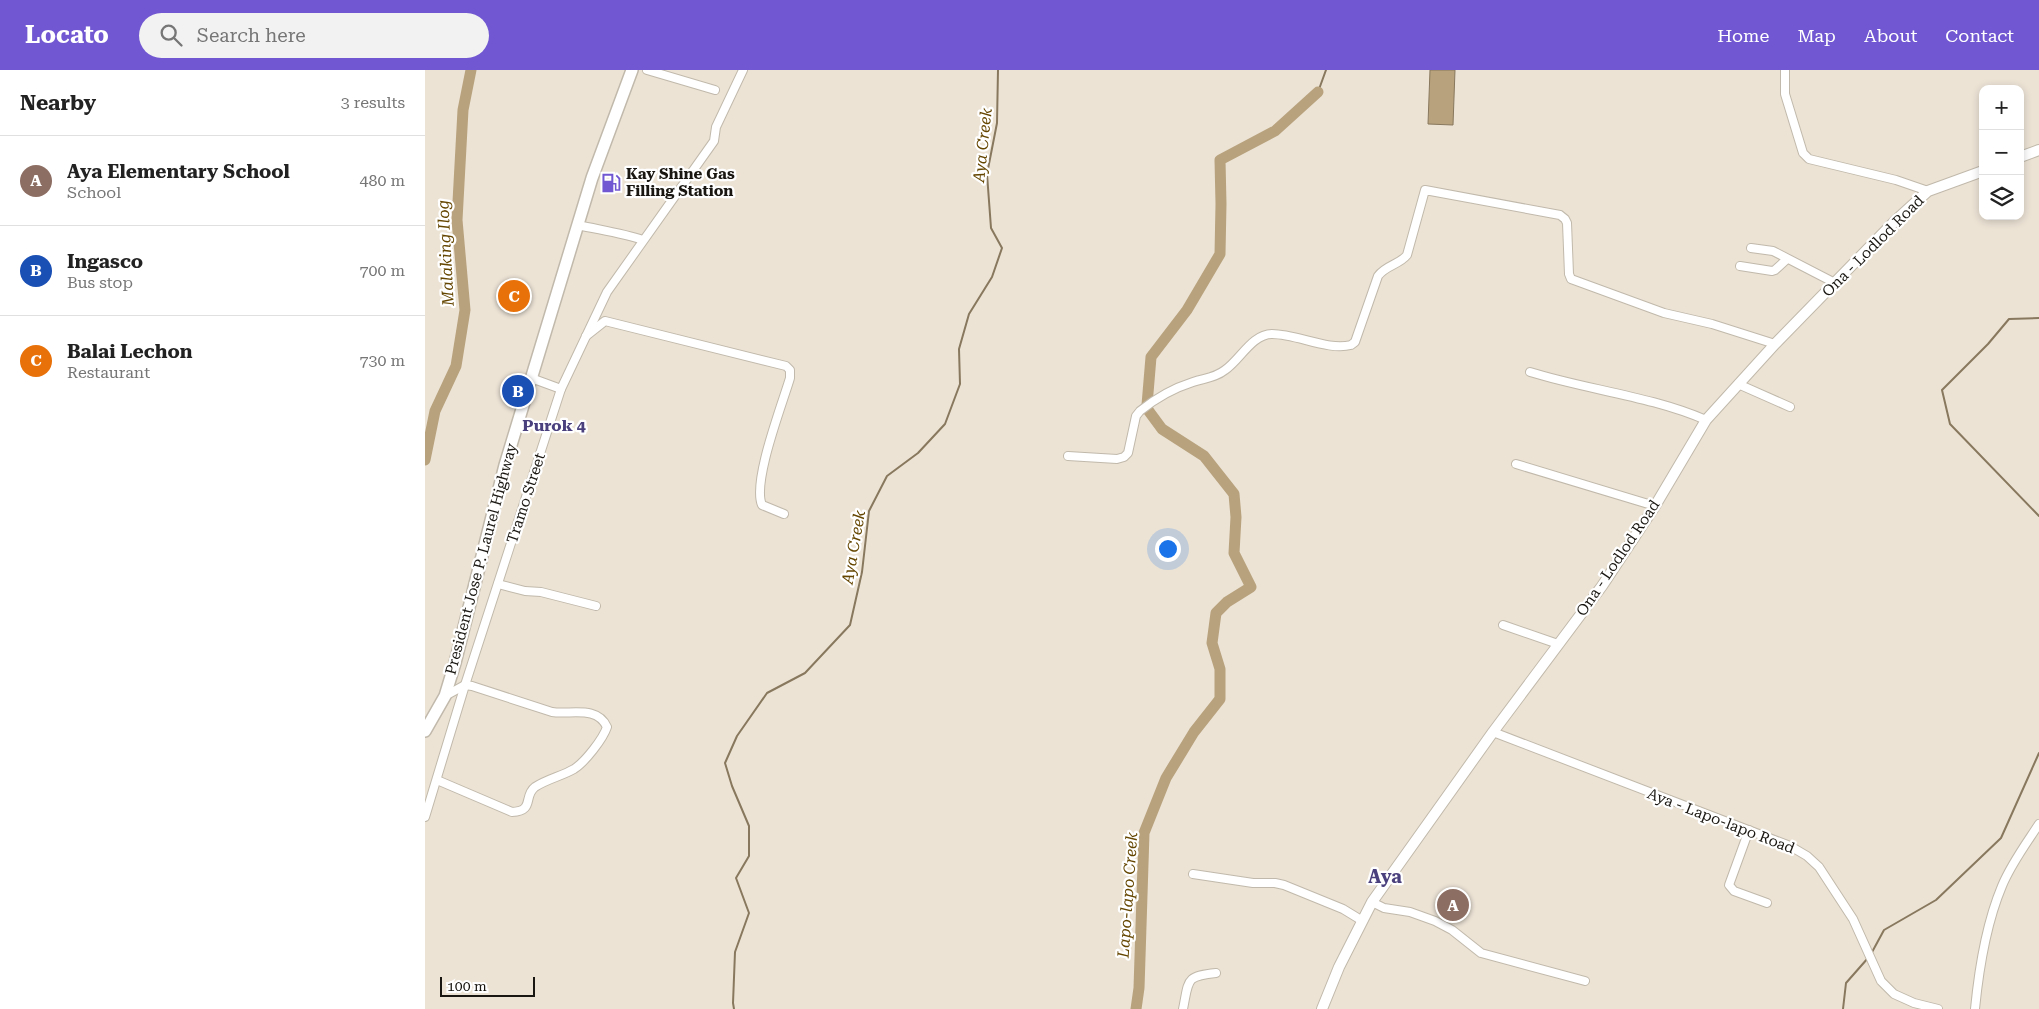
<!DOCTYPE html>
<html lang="en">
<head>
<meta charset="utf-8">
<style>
	body { margin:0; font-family:"Roboto Serif",serif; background:#f2f2f2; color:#222 }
	.controls { position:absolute; right:15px; top:15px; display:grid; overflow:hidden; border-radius:10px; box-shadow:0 2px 8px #0003 }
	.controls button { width:45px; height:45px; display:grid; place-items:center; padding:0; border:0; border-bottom:1px solid #e0e0e0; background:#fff; color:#222; font:25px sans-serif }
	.scale { position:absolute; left:15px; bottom:12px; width:95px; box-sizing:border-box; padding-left:5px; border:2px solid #191611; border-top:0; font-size:14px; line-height:18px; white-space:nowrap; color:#191611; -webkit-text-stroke:4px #fff; paint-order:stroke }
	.you { position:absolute; left:742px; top:478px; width:18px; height:18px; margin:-12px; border:4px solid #fff; border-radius:50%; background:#1a73e8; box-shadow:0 0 0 8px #1a73e833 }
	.badge { display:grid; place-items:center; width:32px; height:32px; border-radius:50%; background:#7157d1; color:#fff; font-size:16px; font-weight:700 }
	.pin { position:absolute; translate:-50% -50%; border:2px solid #fff; box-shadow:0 1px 5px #0006 }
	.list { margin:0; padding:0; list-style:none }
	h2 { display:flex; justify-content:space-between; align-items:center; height:65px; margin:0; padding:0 20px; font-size:21px }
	h2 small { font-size:16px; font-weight:400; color:#767676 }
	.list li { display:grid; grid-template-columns:32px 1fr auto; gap:15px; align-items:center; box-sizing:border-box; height:90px; padding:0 20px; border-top:1px solid #e0e0e0 }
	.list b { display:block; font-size:19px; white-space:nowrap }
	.list p { margin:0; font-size:16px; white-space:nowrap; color:#767676 }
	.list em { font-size:16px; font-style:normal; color:#767676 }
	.icon { flex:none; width:28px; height:28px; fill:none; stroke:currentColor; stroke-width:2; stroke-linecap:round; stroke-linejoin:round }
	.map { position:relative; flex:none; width:1614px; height:939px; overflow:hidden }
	header { display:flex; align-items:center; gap:30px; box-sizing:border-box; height:70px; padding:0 25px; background:#7157d1; color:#fff }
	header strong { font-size:24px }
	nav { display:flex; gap:28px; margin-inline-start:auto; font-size:18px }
	.search { width:350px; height:45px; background:#f2f2f2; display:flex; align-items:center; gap:12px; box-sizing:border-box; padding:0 18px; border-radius:28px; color:#767676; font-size:19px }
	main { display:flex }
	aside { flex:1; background:#fff }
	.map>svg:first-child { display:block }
	.water { fill:#b8a27d; stroke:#88785d }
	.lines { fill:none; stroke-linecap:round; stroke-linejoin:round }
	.stream { stroke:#88785d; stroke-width:2 }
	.river { stroke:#b8a27d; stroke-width:11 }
	.minor-casing { stroke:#c1b9ab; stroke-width:10 }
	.major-casing { stroke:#c1b9ab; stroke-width:12 }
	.highway-casing { stroke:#c1b9ab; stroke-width:14 }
	.minor { stroke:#fff; stroke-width:8 }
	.major { stroke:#fff; stroke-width:10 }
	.highway { stroke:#fff; stroke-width:11 }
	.labels { text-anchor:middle; stroke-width:4.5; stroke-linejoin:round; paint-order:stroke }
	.poi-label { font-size:15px; font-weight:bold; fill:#191611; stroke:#fff; text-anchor:start }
	.street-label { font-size:15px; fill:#191611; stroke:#fff }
	.water-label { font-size:16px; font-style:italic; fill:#654600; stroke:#fff }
	.neighbourhood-label { font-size:16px; font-weight:bold; fill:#4a407d; stroke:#fff }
	.quarter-label { font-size:18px; font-weight:bold; fill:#4a407d; stroke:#fff }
</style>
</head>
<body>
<header>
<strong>Locato</strong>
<div class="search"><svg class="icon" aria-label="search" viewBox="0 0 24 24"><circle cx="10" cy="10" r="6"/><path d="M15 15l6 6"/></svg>Search here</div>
<nav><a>Home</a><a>Map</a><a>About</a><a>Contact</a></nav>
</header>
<main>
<aside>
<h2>Nearby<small>3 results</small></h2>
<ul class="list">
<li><span class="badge" style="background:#8d6e63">A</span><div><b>Aya Elementary School</b><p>School</p></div><em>480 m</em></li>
<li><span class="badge" style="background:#1a4fb4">B</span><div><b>Ingasco</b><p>Bus stop</p></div><em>700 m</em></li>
<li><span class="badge" style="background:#e8710a">C</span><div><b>Balai Lechon</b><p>Restaurant</p></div><em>730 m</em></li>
</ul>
</aside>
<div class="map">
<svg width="1614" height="939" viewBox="0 0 1614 939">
	<rect width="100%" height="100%" fill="#ece3d5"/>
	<!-- water -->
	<path class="water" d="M1005,0H1030L1028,55L1003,54Z"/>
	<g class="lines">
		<!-- stream -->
		<g class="stream">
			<path d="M893,22L901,0"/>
			<path d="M1614,248L1584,249L1563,274L1517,320L1525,354L1614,446"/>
			<path d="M1446,884L1459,860L1511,830L1576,768L1614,683"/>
			<path d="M309,939L308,933L310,882L324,843L311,808L324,786V756L307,716L300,693L312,666L342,623L380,603L425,555L437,502L444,441L462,406L493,383L520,354L535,314L534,279L544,244L567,207L577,178L566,158L562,104L572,53L573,0"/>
			<path d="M1418,939L1421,913L1443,888"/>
		</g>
		<!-- river -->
		<g class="river">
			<path d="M0,390L10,341L31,296L40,240L32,150L38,40L46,0"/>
			<path d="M711,939L714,918L719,763L741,708L769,662L795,629V599L787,573L791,543L802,532L826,517L809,483L811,447L809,424L779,386L737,359L723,340L722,335L726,287L762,240L795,184L796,134L795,90L850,61L893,22"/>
		</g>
		<defs>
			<g id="minor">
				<path d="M222,0L290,20"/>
				<path d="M1360,0V24L1378,83L1384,89L1471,110L1503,121"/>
				<path d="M153,155C175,160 197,163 218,170"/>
				<path d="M1326,178L1348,181L1410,213"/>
				<path d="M1315,196L1347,201L1350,200L1362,189"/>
				<path d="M161,266L180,251L361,296L365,300V308C357,335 327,412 337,435L359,444"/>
				<path d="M1105,302C1163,320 1225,326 1281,350"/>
				<path d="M106,308L136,319"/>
				<path d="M1313,314L1365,337"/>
				<path d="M643,386L692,389L699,387L703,383L711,346L715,341C731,328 749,318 768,312C780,308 790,308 800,300C815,290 827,264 847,264C872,264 903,281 926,275L930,272L953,206C961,195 974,195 982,185L1000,120L1135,145L1140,149L1142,153L1144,204L1146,209L1239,243L1287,254L1350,274"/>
				<path d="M1091,394L1230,436"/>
				<path d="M73,514L100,521L116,522L171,536"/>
				<path d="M1078,555L1133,574"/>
				<path d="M1068,662L1365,776L1382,786L1394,797L1428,849L1456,911L1469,924L1489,933L1513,939"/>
				<path d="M12,710L87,742C110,741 98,726 110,717C122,709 137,706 149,699C160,692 178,669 182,657C172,635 145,645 127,642L47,616L40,615L20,626"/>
				<path d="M0,747L40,615L136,319L182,222L289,71L291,57L318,0"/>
				<path d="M1324,760L1304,815L1309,821L1342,833"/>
				<path d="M768,804L828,813H850L859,815L918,839L936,850"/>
				<path d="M947,832L959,838L985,842L1010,851L1027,860L1056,883L1160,911"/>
				<path d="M758,939C764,910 760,906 791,903"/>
				<path d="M1550,939C1554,898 1561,854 1577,816C1586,794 1601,774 1614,754"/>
			</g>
			<g id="major">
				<path d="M1595,87L1614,80"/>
				<path d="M897,939L914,897L947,832L1068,662L1177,516L1230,436L1281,350L1350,274L1470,151L1503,121L1558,101"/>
			</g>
			<path id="highway" d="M0,661L20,626L30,593L80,395L167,108L207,0"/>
		</defs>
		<!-- minor casing -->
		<use href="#minor" class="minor-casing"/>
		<!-- major casing -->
		<use href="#major" class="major-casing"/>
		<!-- highway casing -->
		<use href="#highway" class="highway-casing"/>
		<!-- minor -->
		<use href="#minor" class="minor"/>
		<!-- major -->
		<use href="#major" class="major"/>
		<!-- highway -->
		<use href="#highway" class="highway"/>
	</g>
	<!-- icons -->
	<defs>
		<symbol id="fuel-bare" viewBox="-9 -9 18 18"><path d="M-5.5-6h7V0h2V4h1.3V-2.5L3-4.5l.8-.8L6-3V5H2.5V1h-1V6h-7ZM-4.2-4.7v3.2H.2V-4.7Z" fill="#7157d1" stroke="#fff" stroke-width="2.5" paint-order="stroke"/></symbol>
	</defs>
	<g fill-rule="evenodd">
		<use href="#fuel-bare" x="172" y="99" width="28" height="28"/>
	</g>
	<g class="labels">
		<!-- poi labels -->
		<g class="poi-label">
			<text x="201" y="109">Kay Shine Gas<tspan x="201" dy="17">Filling Station</tspan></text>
		</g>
		<!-- street labels -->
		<g class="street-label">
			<text transform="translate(1448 176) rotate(-45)" y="5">Ona - Lodlod Road</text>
			<text transform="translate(101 428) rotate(-72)" y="5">Tramo Street</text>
			<text transform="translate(1193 488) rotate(-56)" y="5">Ona - Lodlod Road</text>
			<text transform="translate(56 489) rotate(-75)" y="5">President Jose P. Laurel Highway</text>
			<text transform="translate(1296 751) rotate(21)" y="5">Aya - Lapo-lapo Road</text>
		</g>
		<!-- water labels -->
		<g class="water-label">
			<text transform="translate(557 75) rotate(-84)" y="6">Aya Creek</text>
			<text transform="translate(20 183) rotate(-93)" y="6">Malaking Ilog</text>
			<text transform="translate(428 477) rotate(-80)" y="6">Aya Creek</text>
			<text transform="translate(702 825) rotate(-86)" y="6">Lapo-lapo Creek</text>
		</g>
		<!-- neighbourhood labels -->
		<g class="neighbourhood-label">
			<text x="129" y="361">Purok 4</text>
		</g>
		<!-- quarter labels -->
		<g class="quarter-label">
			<text x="960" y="813">Aya</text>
		</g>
	</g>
</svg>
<div class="controls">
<button>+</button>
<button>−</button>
<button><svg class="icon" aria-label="layers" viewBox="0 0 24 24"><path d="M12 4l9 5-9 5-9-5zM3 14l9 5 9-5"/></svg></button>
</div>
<div class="scale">100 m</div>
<div class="you"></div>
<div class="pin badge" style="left:1028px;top:835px;background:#8d6e63">A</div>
<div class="pin badge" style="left:93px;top:321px;background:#1a4fb4">B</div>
<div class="pin badge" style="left:89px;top:226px;background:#e8710a">C</div>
</div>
</main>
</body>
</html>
